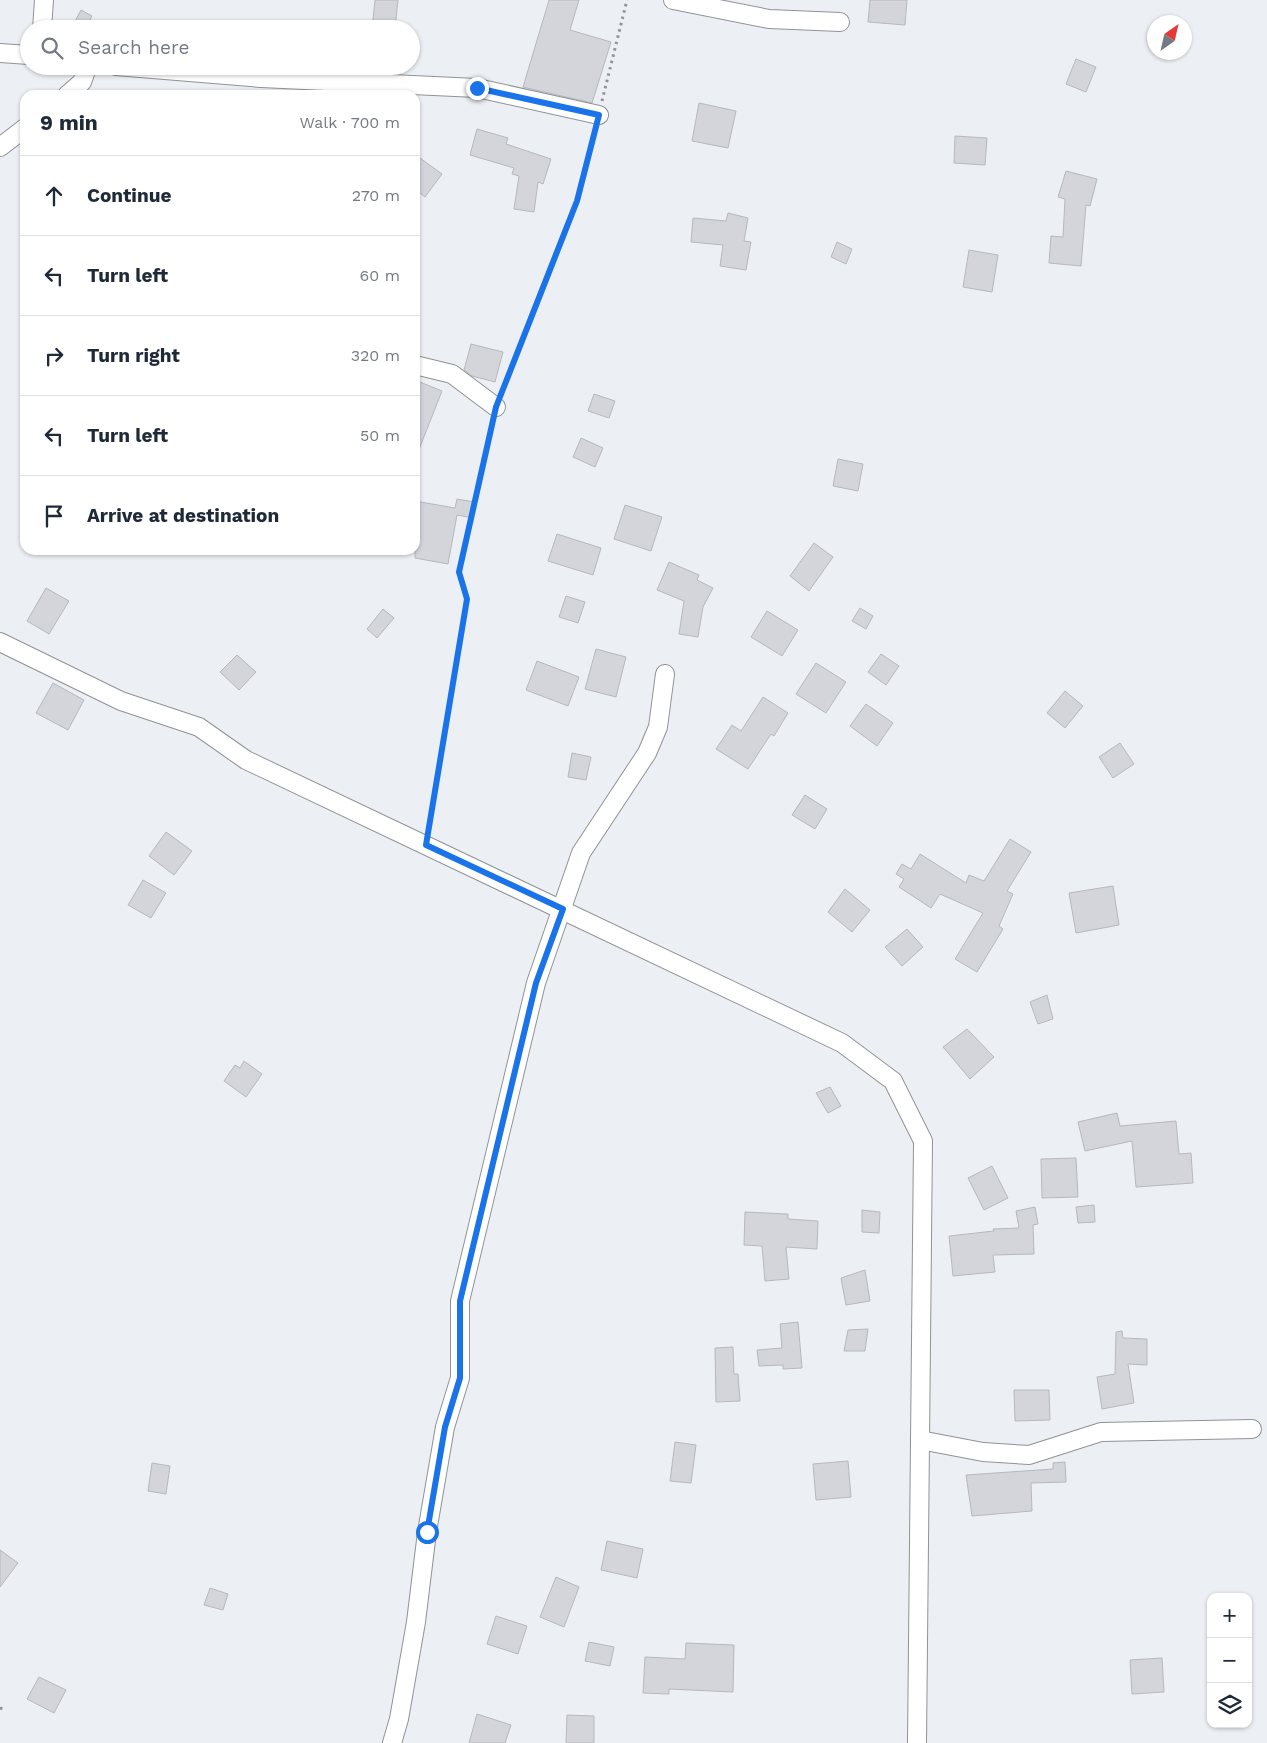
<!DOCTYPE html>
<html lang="en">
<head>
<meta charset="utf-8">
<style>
	body { margin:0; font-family:"Work Sans",sans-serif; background:#f6f6f7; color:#1f2937 }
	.controls { position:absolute; right:15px; bottom:15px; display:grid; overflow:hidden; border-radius:10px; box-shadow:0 1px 4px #0004 }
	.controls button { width:45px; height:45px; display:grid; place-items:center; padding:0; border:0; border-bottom:1px solid #e0e1e3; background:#fff; color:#1f2937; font:25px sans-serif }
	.compass { position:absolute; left:1147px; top:15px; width:45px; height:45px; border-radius:50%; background:#fff; box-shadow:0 1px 4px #0004; rotate:34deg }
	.stop { position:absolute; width:15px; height:15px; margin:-11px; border:4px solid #1a73e8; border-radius:50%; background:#fff }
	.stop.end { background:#1a73e8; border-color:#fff; box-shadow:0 1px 5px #0008 }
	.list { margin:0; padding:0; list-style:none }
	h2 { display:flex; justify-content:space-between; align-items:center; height:65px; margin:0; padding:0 20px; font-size:21px }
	h2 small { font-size:16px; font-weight:400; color:#747a83 }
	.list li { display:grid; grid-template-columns:32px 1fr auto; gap:15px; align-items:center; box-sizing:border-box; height:80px; padding:0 20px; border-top:1px solid #e0e1e3 }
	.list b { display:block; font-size:19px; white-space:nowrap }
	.list em { font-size:16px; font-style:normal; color:#747a83 }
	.icon { flex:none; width:28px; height:28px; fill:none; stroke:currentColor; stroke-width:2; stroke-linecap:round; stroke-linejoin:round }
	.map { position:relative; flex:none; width:1267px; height:1743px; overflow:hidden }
	.search { position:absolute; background:#fff; box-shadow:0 1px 4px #0004; left:20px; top:20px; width:400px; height:55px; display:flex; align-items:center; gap:12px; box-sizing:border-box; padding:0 18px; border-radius:28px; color:#747a83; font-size:19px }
	.panel { position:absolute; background:#fff; box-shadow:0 1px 4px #0004; left:20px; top:90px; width:400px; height:465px; border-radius:15px }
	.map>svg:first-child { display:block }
	.building { fill:#d3d5da; stroke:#b6b8bd }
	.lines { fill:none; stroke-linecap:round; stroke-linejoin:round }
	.street-casing { stroke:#8f9397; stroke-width:20 }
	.path { stroke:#919496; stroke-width:3; stroke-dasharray:2.5 4; stroke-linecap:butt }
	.street { stroke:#fff; stroke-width:18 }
	.route { stroke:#1a73e8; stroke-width:6 }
</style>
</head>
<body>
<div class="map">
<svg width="1267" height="1743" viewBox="0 0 1267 1743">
	<rect width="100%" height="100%" fill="#ecf0f4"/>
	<!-- building -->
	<g class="building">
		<path d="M375,0H398L395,29H372Z"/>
		<path d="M549,0H579L570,30L611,42L592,103L523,87Z"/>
		<path d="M870,0H907L905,25L868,22Z"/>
		<path d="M81,10L92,16L85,29H71Z"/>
		<path d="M1076,59L1096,67L1086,92L1066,84Z"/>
		<path d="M699,103L736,111L728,148L692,141Z"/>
		<path d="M477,129L508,138L506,144L551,159L543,184L538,182L534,212L514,209L519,176L512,174L514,168L470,155Z"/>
		<path d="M955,136L987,138L985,165L954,163Z"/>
		<path d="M420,158L442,174L425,197L415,189V165Z"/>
		<path d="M1066,171L1097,179L1090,206L1086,205L1081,266L1049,263L1051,236L1063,237L1065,199L1058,197Z"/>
		<path d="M728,213L748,218L744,241L751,242L746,270L720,266L723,245L691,242L693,218L726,221Z"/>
		<path d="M837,242L852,249L846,264L831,257Z"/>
		<path d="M969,250L998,255L992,292L963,287Z"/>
		<path d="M471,344L503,352L495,382L472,376L464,370Z"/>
		<path d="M415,380L442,391L416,457H415Z"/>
		<path d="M594,394L615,401L609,418L588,411Z"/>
		<path d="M581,438L603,448L595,467L573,457Z"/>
		<path d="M838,459L863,464L858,491L833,486Z"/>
		<path d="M457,499L475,502L473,518L457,515L448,564L415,558V501L455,508Z"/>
		<path d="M625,505L662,517L651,551L614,539Z"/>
		<path d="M557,534L601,548L593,575L548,561Z"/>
		<path d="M814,543L833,557L809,591L790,576Z"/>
		<path d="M669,562L699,575L697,580L713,588L703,607L698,637L679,634L684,601L657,590Z"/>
		<path d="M46,588L69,601L49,634L27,621Z"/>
		<path d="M566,596L585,602L578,623L559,617Z"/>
		<path d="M860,608L873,616L866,629L852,621Z"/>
		<path d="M383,609L394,618L377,638L367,629Z"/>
		<path d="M767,611L798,630L782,656L751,637Z"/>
		<path d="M596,649L626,657L616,697L585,689Z"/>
		<path d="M881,654L899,666L886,685L868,672Z"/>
		<path d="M237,655L256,672L239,690L220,672Z"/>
		<path d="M537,661L579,677L568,706L526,690Z"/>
		<path d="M816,663L846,682L826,713L796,694Z"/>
		<path d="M53,683L84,700L68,730L36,713Z"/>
		<path d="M1065,691L1083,706L1065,728L1047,713Z"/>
		<path d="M763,697L788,713L774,736L771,734L748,769L716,749L732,725L741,731Z"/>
		<path d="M866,704L893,723L877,746L850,726Z"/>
		<path d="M1120,743L1134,764L1113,778L1099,757Z"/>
		<path d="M572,753L591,757L586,780L568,777Z"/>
		<path d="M805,795L827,809L815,829L792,815Z"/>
		<path d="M166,832L192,851L174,875L149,856Z"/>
		<path d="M1010,839L1031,852L1007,891L1013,894L999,926L1003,929L977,972L955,959L983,913L940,894L931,908L899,887L904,879L896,874L902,864L911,869L920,854L966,883L969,875L984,881Z"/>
		<path d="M143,880L166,893L151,918L128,905Z"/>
		<path d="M1113,886L1119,925L1076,933L1069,893Z"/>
		<path d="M845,889L870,910L852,932L828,912Z"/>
		<path d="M907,929L923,947L902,966L885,947Z"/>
		<path d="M1047,995L1053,1019L1038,1024L1030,1002Z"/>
		<path d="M967,1029L994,1057L970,1079L943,1047Z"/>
		<path d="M244,1061L262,1074L246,1097L224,1081L235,1065L240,1068Z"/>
		<path d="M830,1087L841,1106L828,1113L816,1093Z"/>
		<path d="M1117,1113L1120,1126L1176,1121L1179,1154L1191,1153L1193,1183L1136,1187L1132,1141L1085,1151L1078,1122Z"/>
		<path d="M1076,1158L1078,1197L1042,1198L1041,1159Z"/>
		<path d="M992,1166L1008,1198L984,1210L968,1178Z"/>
		<path d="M1094,1205L1095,1222L1078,1223L1076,1207Z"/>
		<path d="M1035,1207L1038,1224L1033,1225L1034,1254L993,1255L995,1272L953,1276L949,1236L994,1231L993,1229L1019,1228L1016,1211Z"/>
		<path d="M862,1210L880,1212L879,1233L862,1232Z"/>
		<path d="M745,1212L788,1214V1219L818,1221L817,1249L786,1247L789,1279L765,1281L762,1246L744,1245Z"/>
		<path d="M865,1270L870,1301L846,1305L841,1278Z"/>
		<path d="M798,1322L802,1368L783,1369V1365L759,1366L757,1350L782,1348L780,1324Z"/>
		<path d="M868,1329L865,1351H844L848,1330Z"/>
		<path d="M1122,1331L1123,1338L1147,1339V1365L1128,1364L1134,1403L1102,1409L1097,1377L1115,1374L1116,1332Z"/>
		<path d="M733,1347L734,1374H738L740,1401L716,1402L715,1348Z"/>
		<path d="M1014,1390H1049L1050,1420L1015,1421Z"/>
		<path d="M675,1442L696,1445L691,1483L670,1481Z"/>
		<path d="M848,1461L851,1497L816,1500L813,1464Z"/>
		<path d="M1065,1462L1066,1482L1031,1483L1032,1511L972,1516L966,1475L1053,1469V1463Z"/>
		<path d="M152,1463L170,1466L166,1494L148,1491Z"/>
		<path d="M607,1541L643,1549L637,1578L601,1570Z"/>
		<path d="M0,1550L18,1563L0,1587Z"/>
		<path d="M556,1577L579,1587L564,1627L540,1617Z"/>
		<path d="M210,1588L228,1594L223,1610L204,1605Z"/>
		<path d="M496,1616L527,1626L518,1654L487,1644Z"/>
		<path d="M589,1642L614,1647L610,1666L585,1661Z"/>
		<path d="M686,1643L734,1645L733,1692L669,1689V1694L643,1693L645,1657L685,1659Z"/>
		<path d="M1162,1658L1164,1692L1132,1694L1130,1660Z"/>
		<path d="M39,1677L66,1690L54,1713L27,1699Z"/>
		<path d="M477,1714L511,1725L505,1743H469Z"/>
		<path d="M567,1715L594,1716V1743H566Z"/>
	</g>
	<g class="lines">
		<defs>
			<g id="street">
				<path d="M673,0L769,19L840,22"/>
				<path d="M42,29L44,0"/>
				<path d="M0,53L29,55"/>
				<path d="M116,66L261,78L477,88L599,115"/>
				<path d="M67,95L82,82L87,68"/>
				<path d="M0,147L25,128"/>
				<path d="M415,365L452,374L496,407"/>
				<path d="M0,642L121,701L199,727L246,760L842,1043L893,1081L923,1141L917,1743"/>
				<path d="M920,1440L983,1452L1029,1455L1101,1432L1252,1429"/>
				<path d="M392,1743L399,1719L416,1622L427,1532L445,1427L460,1378V1301L536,983L581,853L647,753L658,727L665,674"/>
			</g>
		</defs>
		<!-- street casing -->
		<use href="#street" class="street-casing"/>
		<!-- path -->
		<g class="path">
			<path d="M602,101L627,0"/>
			<path d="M502,394L577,201L595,129"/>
			<path d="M429,829L467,599L459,572L493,421"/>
			<path d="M0,1708L3,1709"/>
		</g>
		<!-- street -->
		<use href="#street" class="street"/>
	</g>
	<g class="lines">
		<!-- route -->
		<path class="route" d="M427,1532L445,1427L460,1378V1301L536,983L563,909L426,845L467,599L459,572L496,407L577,201L599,115L477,88"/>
	</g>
</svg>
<div class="controls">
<button>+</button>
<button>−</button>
<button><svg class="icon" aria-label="layers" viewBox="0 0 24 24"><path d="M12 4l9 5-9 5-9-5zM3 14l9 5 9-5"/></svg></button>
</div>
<svg class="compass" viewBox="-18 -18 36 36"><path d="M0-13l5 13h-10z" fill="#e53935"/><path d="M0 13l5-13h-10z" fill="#747a83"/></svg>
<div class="stop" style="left:427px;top:1532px"></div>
<div class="stop end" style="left:477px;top:88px"></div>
<div class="search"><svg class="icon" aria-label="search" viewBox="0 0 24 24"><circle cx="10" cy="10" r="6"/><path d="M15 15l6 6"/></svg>Search here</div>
<section class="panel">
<h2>9 min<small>Walk · 700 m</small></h2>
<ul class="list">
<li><svg class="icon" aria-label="ahead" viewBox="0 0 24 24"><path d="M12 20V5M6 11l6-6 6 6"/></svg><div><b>Continue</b></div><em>270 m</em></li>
<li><svg class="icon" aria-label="left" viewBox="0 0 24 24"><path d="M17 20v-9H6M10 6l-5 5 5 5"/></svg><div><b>Turn left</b></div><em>60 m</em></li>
<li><svg class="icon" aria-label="right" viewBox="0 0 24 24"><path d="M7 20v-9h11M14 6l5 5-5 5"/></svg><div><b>Turn right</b></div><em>320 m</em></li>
<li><svg class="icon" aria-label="left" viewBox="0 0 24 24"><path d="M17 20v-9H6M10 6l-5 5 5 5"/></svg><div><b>Turn left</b></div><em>50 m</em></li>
<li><svg class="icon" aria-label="arrive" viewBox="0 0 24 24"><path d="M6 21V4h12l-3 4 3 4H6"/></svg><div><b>Arrive at destination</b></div></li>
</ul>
</section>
</div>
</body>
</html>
